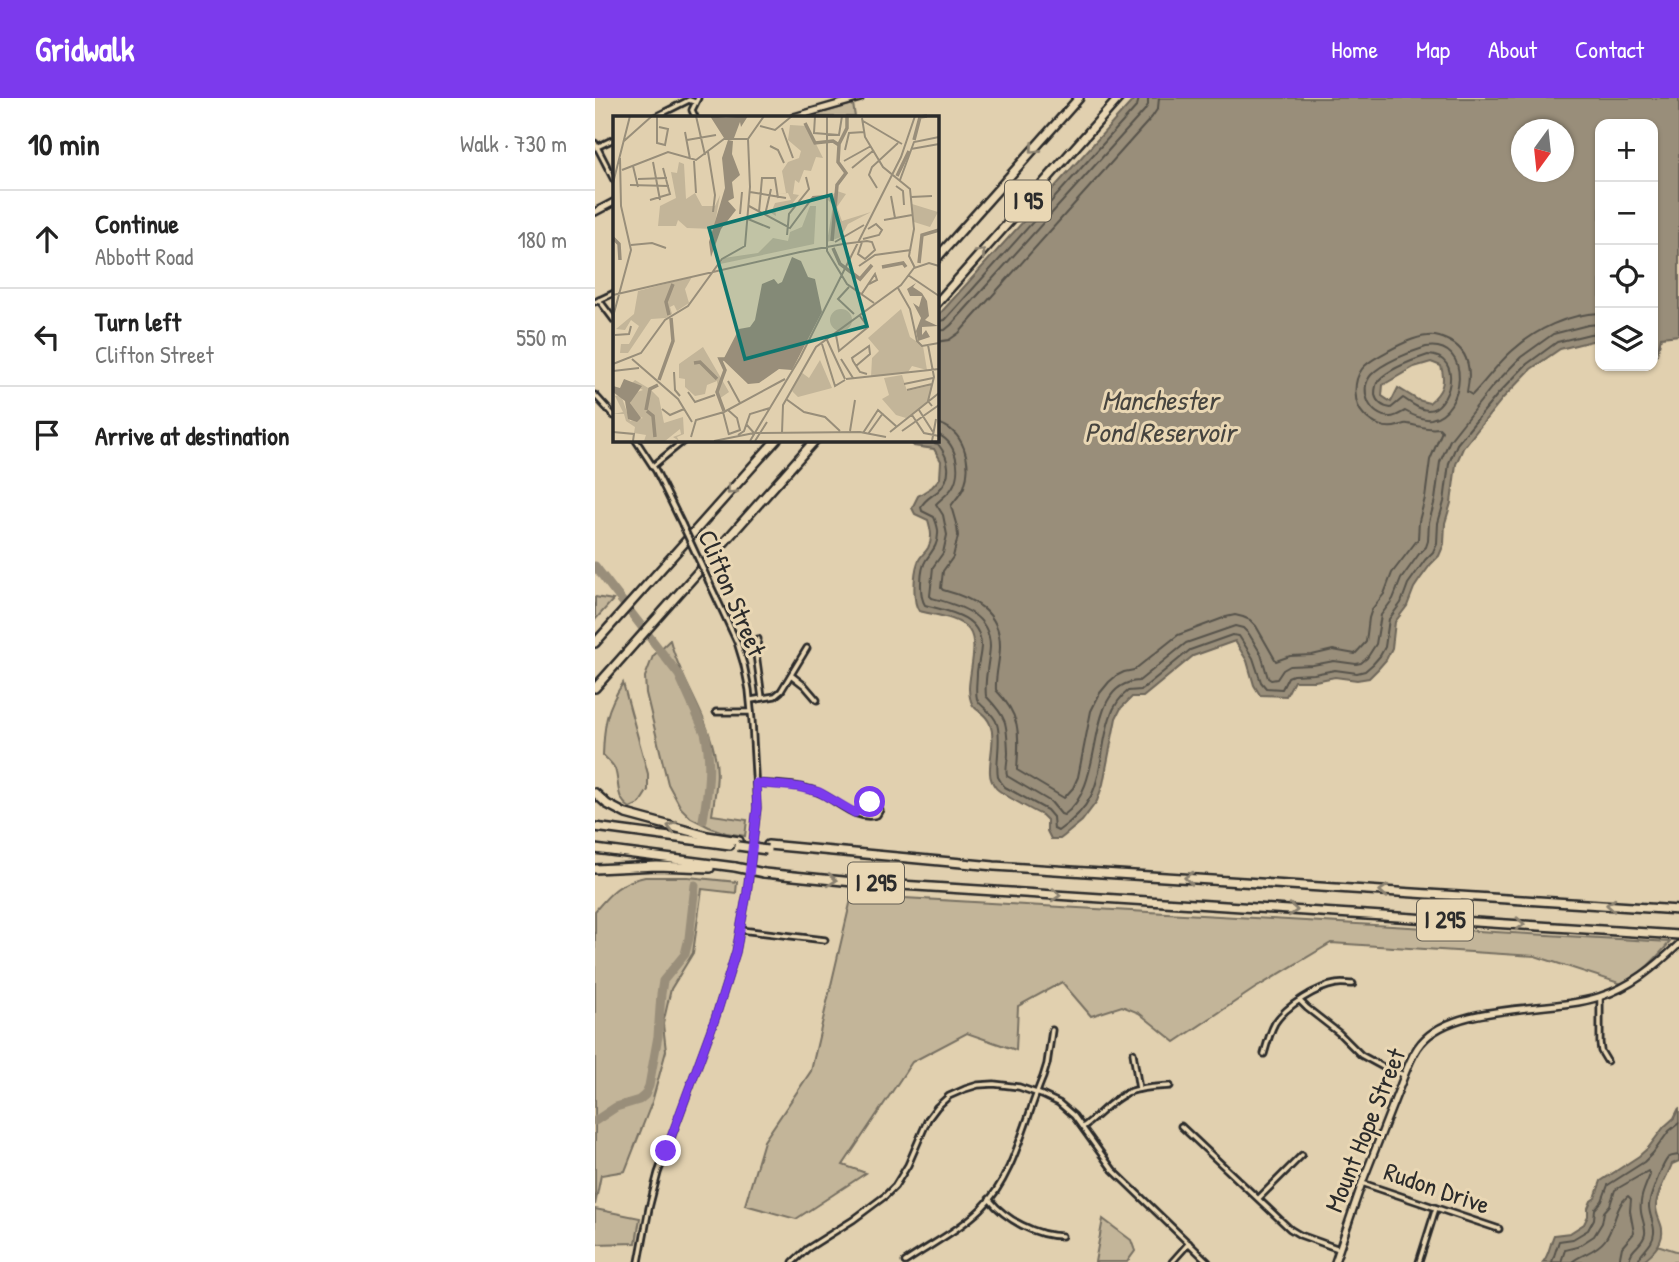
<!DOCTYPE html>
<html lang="en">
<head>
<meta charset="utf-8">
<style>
	body { margin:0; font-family:"Patrick Hand",sans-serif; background:#f2f2f2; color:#222 }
	.controls { position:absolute; right:21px; top:21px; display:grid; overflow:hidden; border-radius:14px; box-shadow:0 2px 5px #0004 }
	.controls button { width:63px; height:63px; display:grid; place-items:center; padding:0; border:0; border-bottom:2px solid #e0e0e0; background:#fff; color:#222; font:35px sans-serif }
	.compass { position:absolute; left:916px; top:21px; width:63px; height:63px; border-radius:50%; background:#fff; box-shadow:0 2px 5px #0004; rotate:195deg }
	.stop { position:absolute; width:21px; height:21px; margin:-16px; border:5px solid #7c3aed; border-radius:50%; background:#fff }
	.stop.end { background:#7c3aed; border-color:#fff; box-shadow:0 2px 7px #0008 }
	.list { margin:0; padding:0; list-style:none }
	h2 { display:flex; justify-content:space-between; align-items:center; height:91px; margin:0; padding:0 28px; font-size:30px }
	h2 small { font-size:23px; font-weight:400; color:#767676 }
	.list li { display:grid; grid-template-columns:46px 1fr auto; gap:21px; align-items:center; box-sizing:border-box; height:98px; padding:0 28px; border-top:2px solid #e0e0e0 }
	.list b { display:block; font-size:26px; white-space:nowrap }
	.list p { margin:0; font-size:23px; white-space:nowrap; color:#767676 }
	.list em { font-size:23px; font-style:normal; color:#767676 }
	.icon { flex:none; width:38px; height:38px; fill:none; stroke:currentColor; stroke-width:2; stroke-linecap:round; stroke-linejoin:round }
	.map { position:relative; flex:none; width:1084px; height:1164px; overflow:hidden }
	header { display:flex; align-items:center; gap:42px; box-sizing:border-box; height:98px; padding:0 35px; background:#7c3aed; color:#fff }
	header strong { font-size:33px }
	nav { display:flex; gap:38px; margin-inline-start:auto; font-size:24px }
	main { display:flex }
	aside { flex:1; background:#fff }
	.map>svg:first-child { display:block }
	.green { fill:#c3b599; stroke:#777062; stroke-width:2 }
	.water { fill:#998e7a; stroke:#6d665a; stroke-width:2; fill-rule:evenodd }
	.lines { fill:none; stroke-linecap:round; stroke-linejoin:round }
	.shore { stroke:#57534b; stroke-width:2 }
	.river { stroke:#998e7a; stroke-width:9 }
	.street-casing { stroke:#2b2b2b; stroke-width:9 }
	.secondary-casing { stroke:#2b2b2b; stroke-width:10 }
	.highway-casing { stroke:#2b2b2b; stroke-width:12 }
	.street { stroke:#e9d7b4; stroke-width:3.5 }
	.secondary { stroke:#e9d7b4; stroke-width:5 }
	.highway { stroke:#e9d7b4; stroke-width:7 }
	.street-bridge-casing { stroke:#2b2b2b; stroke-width:9; stroke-linecap:butt }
	.highway-bridge-casing { stroke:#2b2b2b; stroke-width:12; stroke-linecap:butt }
	.street-bridge { stroke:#e9d7b4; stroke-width:3.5 }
	.highway-bridge { stroke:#e9d7b4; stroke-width:7 }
	.oneway { stroke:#8a8170 }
	.route { stroke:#7c3aed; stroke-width:9 }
	.labels { text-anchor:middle; stroke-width:6; stroke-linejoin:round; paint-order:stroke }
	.shield { fill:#e9d7b4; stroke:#645f54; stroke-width:2 }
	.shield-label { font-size:24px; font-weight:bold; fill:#2b2b2b }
	.street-label { font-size:26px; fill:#2b2b2b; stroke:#e9d7b4 }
	.water-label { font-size:28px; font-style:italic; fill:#46443f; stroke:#e9d7b4 }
	.inset-river { fill:none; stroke:#998e7a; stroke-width:3.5 }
	.inset-road { fill:none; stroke:#988e7a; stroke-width:2 }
	.view { fill:#0f766e; fill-opacity:0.15; stroke:#0f766e; stroke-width:3.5 }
	.inset-edge { fill:none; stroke:#2b2b2b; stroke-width:3.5 }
</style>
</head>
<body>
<header>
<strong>Gridwalk</strong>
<nav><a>Home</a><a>Map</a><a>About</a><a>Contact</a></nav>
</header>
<main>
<aside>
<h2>10 min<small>Walk · 730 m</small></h2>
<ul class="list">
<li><svg class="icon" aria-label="ahead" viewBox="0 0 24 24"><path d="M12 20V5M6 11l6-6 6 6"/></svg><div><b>Continue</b><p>Abbott Road</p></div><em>180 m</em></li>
<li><svg class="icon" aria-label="left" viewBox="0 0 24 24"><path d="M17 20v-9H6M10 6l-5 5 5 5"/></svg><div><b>Turn left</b><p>Clifton Street</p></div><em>550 m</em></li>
<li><svg class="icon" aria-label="arrive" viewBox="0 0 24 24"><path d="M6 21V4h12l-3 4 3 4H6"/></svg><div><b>Arrive at destination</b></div></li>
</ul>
</aside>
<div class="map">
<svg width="1084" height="1164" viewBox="0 0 1084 1164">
	<rect width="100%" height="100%" fill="#e1d0af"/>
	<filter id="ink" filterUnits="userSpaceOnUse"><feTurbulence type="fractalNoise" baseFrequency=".0143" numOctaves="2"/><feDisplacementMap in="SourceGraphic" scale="14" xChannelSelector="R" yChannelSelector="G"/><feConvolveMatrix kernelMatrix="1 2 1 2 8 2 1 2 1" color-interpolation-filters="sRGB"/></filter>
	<g filter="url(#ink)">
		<!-- green -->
		<g class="green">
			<path d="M258,6L260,19H212Z"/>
			<path d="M0,499L18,502L0,522Z"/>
			<path d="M75,542C85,581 110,613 119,653C125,674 120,696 117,717L152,722L150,738L131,735L114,729L96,720L86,710L73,686L51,595L50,579L58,558Z"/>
			<path d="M28,585L53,676V692L44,706L35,710C20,700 25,686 20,671C18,666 12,661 8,657C9,627 11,611 28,585Z"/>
			<path d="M50,779H93L142,784L141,795L107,791L98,855L76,891L68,926L71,953L57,1004L30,1073L6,1077L0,1107V813C16,794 25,784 50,779Z"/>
			<path d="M257,797L1075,844C1059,863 1048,874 1027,886L940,858L736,845L659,891L580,944L544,915L527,908L496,918L467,884L423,908L421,952L372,935L317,964L248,1067L271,1075L201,1121L150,1107L169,1043L216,973Z"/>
			<path d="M0,1111L45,1120L41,1145L0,1146Z"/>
			<path d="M508,1121L536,1142L540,1153L532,1164H500Z"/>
			<path d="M1053,1144L1084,1154V1164H1044Z"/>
		</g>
		<!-- water -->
		<g class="water">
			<path d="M540,0H1084V237L1066,239L1062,257L1058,258V26H1005V241L965,251L936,271L908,300L868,350L861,366L856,405L850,425L849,446L844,458L836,466L825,481L819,490L812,508L800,524L797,550L791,562L783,571L774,580L762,582L740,579L720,583H699L691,598L665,597L659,587L652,563L640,543L598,558L548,599H537L526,610L521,620L508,686L502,703L487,723L469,738L465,741H456L452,733V722L447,717C440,714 405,695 401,690C398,686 395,680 395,675C394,660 401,641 395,626C388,609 375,617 374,591C374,574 384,546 374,532C364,519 339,517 324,513C317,504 319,475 323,464C325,458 330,455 333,450C338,441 336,432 333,422L320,416L317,410L323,398L337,389L345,380L346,363L339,351L319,348L313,341H341V220ZM926,32H968V74H926ZM836,264L846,268C851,285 847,294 834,305L823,302L803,290L796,304L787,298L788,287L819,269Z"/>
			<path d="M1084,1010V1063L1077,1066C1072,1079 1061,1095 1061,1109C1061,1117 1066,1124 1067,1131C1069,1145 1056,1157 1046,1164H948C954,1157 955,1146 959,1137L975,1135L989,1126L993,1118V1110L996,1103L1000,1100L1006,1083L1044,1058L1053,1050L1069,1029L1079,1020Z"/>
		</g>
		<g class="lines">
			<!-- shore -->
			<g class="shore">
				<path d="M341,224L350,222L542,8L544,0"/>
				<path d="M341,233L350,232L356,227L549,13L553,7V0"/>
				<path d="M341,244L354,242L364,235L557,19L563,10L564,0"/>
				<path d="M831,249C878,242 870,315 836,321C828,322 817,317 810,313C806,315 801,319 795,319C775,319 763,292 776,277C787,265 815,254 831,249Z"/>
				<path d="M833,257C870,258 854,312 833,312C824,312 816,305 808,300L796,310C789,309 782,305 780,297C780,292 780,286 784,282C795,270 818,262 833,257Z"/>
				<path d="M341,325C369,331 378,365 369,389C366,396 360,402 356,408L362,429L363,438L358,459L348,473L346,490L348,492C378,500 405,513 405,548C405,563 400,577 401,592C427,619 424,636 422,672L469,700L478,690L483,679L496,613L505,595L514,584L521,578L529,574L539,572L583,537L631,519L640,517L648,519L655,522L661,528L681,563L695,558L717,557L738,552L760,556L771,544L774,520L777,511L789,496L797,475L823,441L824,423L830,400L835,362L847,333L844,330C830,332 826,328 813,326C808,325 808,327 803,328C791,332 777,326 769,317C758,306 758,283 767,271C773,263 785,258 793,253C806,246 819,239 833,238C841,237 848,240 854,243C875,253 876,275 872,294L877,297C891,283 902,266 917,253C941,231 973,216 1005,215"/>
				<path d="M341,336C361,342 368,373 357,390C353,396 346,401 341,406L348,417L352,437L348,455L338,469L335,498L337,500C363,507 395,515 395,549C394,565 389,581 391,598C412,620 412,624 413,655C413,663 410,670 412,678L456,704L466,716L469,717C514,685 486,585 544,583L591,545L640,528L648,530L654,536L666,556L673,580L676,582L682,581L688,572L695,568L718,567L739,563L761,566L766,565L772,560L781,546L786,517L798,501L806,481L824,456L831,449L833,443L834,424L840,402L845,364L855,342L896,290L926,259L958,236L993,227L1005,226"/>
				<path d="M322,341L343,346C355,361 358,379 343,393C336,399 330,401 326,409L327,413L339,419C341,424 344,431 343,436C343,447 337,453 331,462C325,471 324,498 330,507C352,513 385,517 386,547C386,556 383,565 382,574C382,583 380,593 382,601C385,609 399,614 402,626C407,641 400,665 403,679L406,684L410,689L452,712L458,719L459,731L463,733C476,724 489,712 496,698C512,666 504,614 533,593L546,592L595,552L637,537L644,538L658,560L666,584L671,590L687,591L693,579L698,577L719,576L740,572L762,575L770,573L778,566L785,558L790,549L794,521L806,505L813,486L830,462L838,454L842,445L843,425L849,404L854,365L862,346L903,296L932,266L962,244L995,236L1005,235"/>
				<path d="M957,1164L964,1143L978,1141L993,1132L999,1121L1000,1111L1007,1103L1013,1087L1049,1064L1058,1055L1074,1033L1084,1025"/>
				<path d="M966,1164L970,1152L982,1149L999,1138L1007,1125L1009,1114L1015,1107L1020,1092L1053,1073L1055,1077C1050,1089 1044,1101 1046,1114C1047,1121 1051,1130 1050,1136C1048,1148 1035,1149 1034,1164"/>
				<path d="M977,1164C986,1156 1001,1154 1010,1142C1020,1129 1020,1108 1033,1098L1036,1101L1035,1113L1039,1135L1027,1149L1024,1164"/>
				<path d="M1043,1164C1045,1153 1058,1149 1059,1135C1060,1127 1054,1117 1054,1108C1054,1100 1068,1065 1073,1060C1077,1057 1080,1058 1084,1057"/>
			</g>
			<!-- river -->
			<g class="river">
				<path d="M0,468L84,577L110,635C117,663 113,694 108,722"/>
				<path d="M0,1023L21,1009L44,1002L50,997L54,988L63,938L66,896L68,883L90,856L94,840L100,787"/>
			</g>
			<defs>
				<g id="street">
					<path d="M60,19L94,2L100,4"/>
					<path d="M100,19L97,12L103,0"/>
					<path d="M0,45L19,82"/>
					<path d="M2,49L19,41"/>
					<path d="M4,202L19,222"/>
					<path d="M0,204L19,195"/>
					<path d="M0,297L19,318"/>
					<path d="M40,341L61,373L87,426"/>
					<path d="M58,368L91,341"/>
					<path d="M163,541L161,556L167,600"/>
					<path d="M196,577L210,588L222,602"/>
					<path d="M156,602L180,598L186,593L212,550"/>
					<path d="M121,614H156"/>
					<path d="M161,685C182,687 207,686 227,696C244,704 261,723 282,717L285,712C283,706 277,704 271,705L260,715"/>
					<path d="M146,832L230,842"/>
					<path d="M1005,899V945L1006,953L1012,963"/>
					<path d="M705,903L712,910L744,935L766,957L788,969L809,977"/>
					<path d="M538,955L544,991"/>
					<path d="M669,956C672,945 675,934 680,925C691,908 722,889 741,886C746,885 752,886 758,886"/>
					<path d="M586,1028L695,1131L705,1137L744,1151"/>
					<path d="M488,1029C503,1018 517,1001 534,994C547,989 562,989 575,988"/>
					<path d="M767,1085L904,1131"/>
					<path d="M664,1100L707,1057"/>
					<path d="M394,1101C411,1122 441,1138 467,1138"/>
					<path d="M44,1164L54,1110L63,1075L121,918L141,854L152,795L162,710L157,623L154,592L149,567L142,544L114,484"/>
					<path d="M198,1164L212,1151L258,1122L290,1098L300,1088L313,1067L333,1021L342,1009L354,998L370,991L383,987L399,986L424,989L447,997L464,1005L479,1018L518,1072L613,1164"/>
					<path d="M310,1164C335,1147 364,1132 386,1111C419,1079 430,1021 448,979L452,966L457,932"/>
					<path d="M577,1164L594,1145"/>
					<path d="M824,1164L841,1110"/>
				</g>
				<g id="secondary">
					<path d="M199,19L265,0"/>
					<path d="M0,114L19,104"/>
					<path d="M740,1164L767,1085L811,973C815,963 819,953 826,945C860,904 955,915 1004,899C1036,889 1060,869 1084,846"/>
				</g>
				<g id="highway">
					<path d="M341,161L484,0"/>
					<path d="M341,206L524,0"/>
					<path d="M0,545L182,341"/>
					<path d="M0,590L221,341"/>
					<path d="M0,695L12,706L31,716L112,738L144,743"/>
					<path d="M0,729L135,747"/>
					<path d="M173,747L399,768L1084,812"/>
					<path d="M0,751L140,769"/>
					<path d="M0,771L62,768L115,770"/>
					<path d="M169,775L258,784L1084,837"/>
				</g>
			</defs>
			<!-- street casing -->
			<use href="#street" class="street-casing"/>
			<!-- secondary casing -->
			<use href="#secondary" class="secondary-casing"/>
			<!-- highway casing -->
			<use href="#highway" class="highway-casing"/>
			<!-- street -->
			<use href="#street" class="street"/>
			<!-- secondary -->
			<use href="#secondary" class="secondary"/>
			<!-- highway -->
			<use href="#highway" class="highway"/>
			<defs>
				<path id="street-bridge" d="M87,426L114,484"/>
				<g id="highway-bridge">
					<path d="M143,748L172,752"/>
					<path d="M140,769L169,775"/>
				</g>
			</defs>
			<!-- street-bridge casing -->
			<use href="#street-bridge" class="street-bridge-casing"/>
			<!-- highway-bridge casing -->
			<use href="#highway-bridge" class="highway-bridge-casing"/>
			<!-- street-bridge -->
			<use href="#street-bridge" class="street-bridge"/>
			<!-- highway-bridge -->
			<use href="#highway-bridge" class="highway-bridge"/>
		</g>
		<!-- one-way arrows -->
		<defs><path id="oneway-chevron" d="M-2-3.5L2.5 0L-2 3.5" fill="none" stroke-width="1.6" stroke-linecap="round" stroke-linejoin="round" transform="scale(1.75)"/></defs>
		<g class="oneway">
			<use href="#oneway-chevron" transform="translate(439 51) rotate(132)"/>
			<use href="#oneway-chevron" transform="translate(386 155) rotate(-49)"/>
			<use href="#oneway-chevron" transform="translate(136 392) rotate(132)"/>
			<use href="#oneway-chevron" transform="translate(77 729) rotate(-165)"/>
			<use href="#oneway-chevron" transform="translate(594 780) rotate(-176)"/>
			<use href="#oneway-chevron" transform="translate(237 782) rotate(5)"/>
			<use href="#oneway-chevron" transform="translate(789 793) rotate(-176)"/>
			<use href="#oneway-chevron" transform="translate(461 797) rotate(4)"/>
			<use href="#oneway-chevron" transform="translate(1016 807) rotate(-176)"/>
			<use href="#oneway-chevron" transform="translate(698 812) rotate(4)"/>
			<use href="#oneway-chevron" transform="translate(925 826) rotate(4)"/>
		</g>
	</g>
	<g class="lines" filter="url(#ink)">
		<!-- route -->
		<path class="route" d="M71,1053L121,918L141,854L152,795L162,710L161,685L203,689L224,694L260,715L268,707L275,704"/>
	</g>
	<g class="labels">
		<!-- shield labels -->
		<g class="shield">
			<rect x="410" y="82.5" width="46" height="41" rx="5"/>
			<rect x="253" y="764.5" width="56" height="41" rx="5"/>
			<rect x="822" y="801.5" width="56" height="41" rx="5"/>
		</g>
		<g class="shield-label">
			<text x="433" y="111">I 95</text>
			<text x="281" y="793">I 295</text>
			<text x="850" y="830">I 295</text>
		</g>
		<!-- street labels -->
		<g class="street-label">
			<text transform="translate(137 495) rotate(67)" y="9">Clifton Street</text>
			<text transform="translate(770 1032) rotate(-68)" y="9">Mount Hope Street</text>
			<text transform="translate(842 1090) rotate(19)" y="9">Rudon Drive</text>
		</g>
		<!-- water labels -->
		<g class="water-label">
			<text x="565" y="312">Manchester<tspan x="565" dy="32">Pond Reservoir</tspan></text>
		</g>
	</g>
	<!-- overview -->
	<g transform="translate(18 18)">
		<rect width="326" height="326" fill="#e1d0af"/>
		<path d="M177,9L194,10L210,42L203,41L198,55L191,54L186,67L182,64L180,78L186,79L179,88L162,93L163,100L158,97L162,87L178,84L175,77L166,78L173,77L169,55L175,46L186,42L188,35L175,24ZM66,46L71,48L73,83L82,77L89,90H102L107,79L101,113L74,112L65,104L63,110H45L47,90L63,82L58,56L64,57ZM224,75L233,78L224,91L229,105L258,96L235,108L228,121L214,126L220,89L214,83ZM299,88L325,96L317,111L301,106ZM197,90H203L201,128L107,148L111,142L145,137L160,122L175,125L177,116L189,111ZM79,161L72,173L76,187L64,195L61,189L57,191L59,198L53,202L38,203L15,237H7L8,228H16L26,210L18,204L12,214L3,213L21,198L25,175ZM288,193L297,221L310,230L314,254L299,250L295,256L258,261L259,242L266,235L255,222ZM217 204a11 11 0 1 1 22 0a11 11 0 1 1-22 0ZM90,231L116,276L106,283L104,265L94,269L92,278L82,280L72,271V263L66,262V248ZM207,244L219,272L185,281L179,275L188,256L196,262ZM289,259L294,275L319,269L314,287L293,302L283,299L269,283L276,279L271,262ZM22,264L37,273L35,279L38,274L46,282L51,307L70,301L71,318L64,321L66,325L60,321L68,318L67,313L52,325H31L33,319L21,317L22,311L13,305L11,298H0L10,296L2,280L8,279L17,305L30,302L22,299L17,288L21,277L30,274L18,268Z" fill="#c3b599"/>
		<path d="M97,0L113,2L135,0L128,11L127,6L121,22H111ZM115,24L120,25L119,38L127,59L119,66L121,82L115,85L123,94L108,113L98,141L96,126L112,72L109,42ZM179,141L188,145L195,161L202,163L209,196L179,254L166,253L146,267L135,268L110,244L126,213L137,211L142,204L149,168L161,163L165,168L169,166ZM303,167L300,171L309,177L314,185L316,200L312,204L325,210L309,211V219L313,214L317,221L305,225L303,215L308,202L300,187L306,191L309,180H297L294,173ZM11,263L29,270L17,287L28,302L24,306L15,303L12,285L0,276V270L7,272Z" fill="#998e7a"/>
		<path class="inset-river" d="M192,7L202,27L220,25L226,29L225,46L233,57L224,69L219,125M301,24L307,1L314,0M226,28L234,12V0M284,60L296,35M0,122L6,128L7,144M220,132L227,148L247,163L259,149M306,147L309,119L326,114M269,151L290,147L293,151M56,199L53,186L60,168M81,247L87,246L104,263M46,264L60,225L58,202M33,294L37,273L45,269M34,295L40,300L42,321M111,295L104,276L112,254L107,243H114"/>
		<path class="inset-road" d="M44,0V27L52,29L55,13L46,11M83,0L92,39M202,0L201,17L226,19L229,0M214,0V135L234,168L261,187M238,0H284M249,2L252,21L270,51L297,73L301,113L296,140L302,152M250,5L289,28M147,10L162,14L179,0M169,12L180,42M72,16L77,43M74,24L103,19M11,25L39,0M157,30L165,34L171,47M298,33L326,28M232,34L236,17L251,16M95,36L102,79L100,96M81,45L83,77M231,45L258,30M40,46L47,84M20,50L25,71M239,52L261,34M9,54L55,36L83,44L111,23H135M25,63L54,62M287,64L301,26L326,21M0,67L17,0M17,69L56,70M283,70L290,75L291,89M264,72L256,59L259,51L285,27M137,76L173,82M278,80L282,102M298,81L319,80M37,84L57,78L50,52M136,90L177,112L200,81L213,80M146,96L149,62H162L165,82M127,98L129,76M152,99L158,73M135,103L157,112M271,104L299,99M174,119L176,98L196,73L193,61M250,123L266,119L269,114L263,108L255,113M222,126L251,109M18,129L39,127L53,132M246,150L262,139L298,134M295,159L326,180M236,171L225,183L241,198M285,172L297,193L304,225L309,230L326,227M0,179L187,136L230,128L254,125L259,126L262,134L252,143L245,138L249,126M248,179L262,158L264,164L256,168M2,219L16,218L18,210M223,219L226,235L255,211L247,200M214,224L232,263M209,228L222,270L232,264M315,229L321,261L315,285L319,290M19,243L65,283L79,306M228,243L240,262M0,248L28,237L52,204L75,190L109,143L132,130L137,71L135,23L151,0M243,250L257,238L256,230L239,242L240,245L247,256L254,258M0,255L1,197L18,134L8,90L7,42M0,255L26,252M61,256L62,274L67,280M233,263L326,253M115,265L127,287M291,268L320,262M294,274L319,268M75,276L82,286L102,279M173,283L191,296L212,301L227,315M49,293L57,299L71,293M115,294L124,302L127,314L116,318M306,294L320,316M110,296L116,319M299,299L311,317L326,320M133,308L141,317L247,316L273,321M237,315L242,284M289,315L326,289M0,316L21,318L20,325M277,316L326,277M169,317L170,289L203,231L288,169L301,152L316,147L326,150M250,317L265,294L283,310M255,318L270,297M125,319L131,315L137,298L157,292M78,321L83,304L111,296L172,263M101,325L141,317M137,325L187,242L288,41L302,0M142,325L154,306M319,325L323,303"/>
		<path class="view" d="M218,79L254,210L132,243L96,112Z"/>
		<rect width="326" height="326" class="inset-edge"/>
	</g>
</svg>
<div class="controls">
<button>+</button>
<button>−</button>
<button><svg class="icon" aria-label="locate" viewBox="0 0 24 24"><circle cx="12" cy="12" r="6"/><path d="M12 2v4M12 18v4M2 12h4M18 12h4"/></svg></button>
<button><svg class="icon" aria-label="layers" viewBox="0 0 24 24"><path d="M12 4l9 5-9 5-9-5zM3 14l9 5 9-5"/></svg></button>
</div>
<svg class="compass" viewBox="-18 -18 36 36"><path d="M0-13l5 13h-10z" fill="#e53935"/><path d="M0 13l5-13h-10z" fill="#767676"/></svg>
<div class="stop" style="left:275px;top:704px"></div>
<div class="stop end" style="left:71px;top:1053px"></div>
</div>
</main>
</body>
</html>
